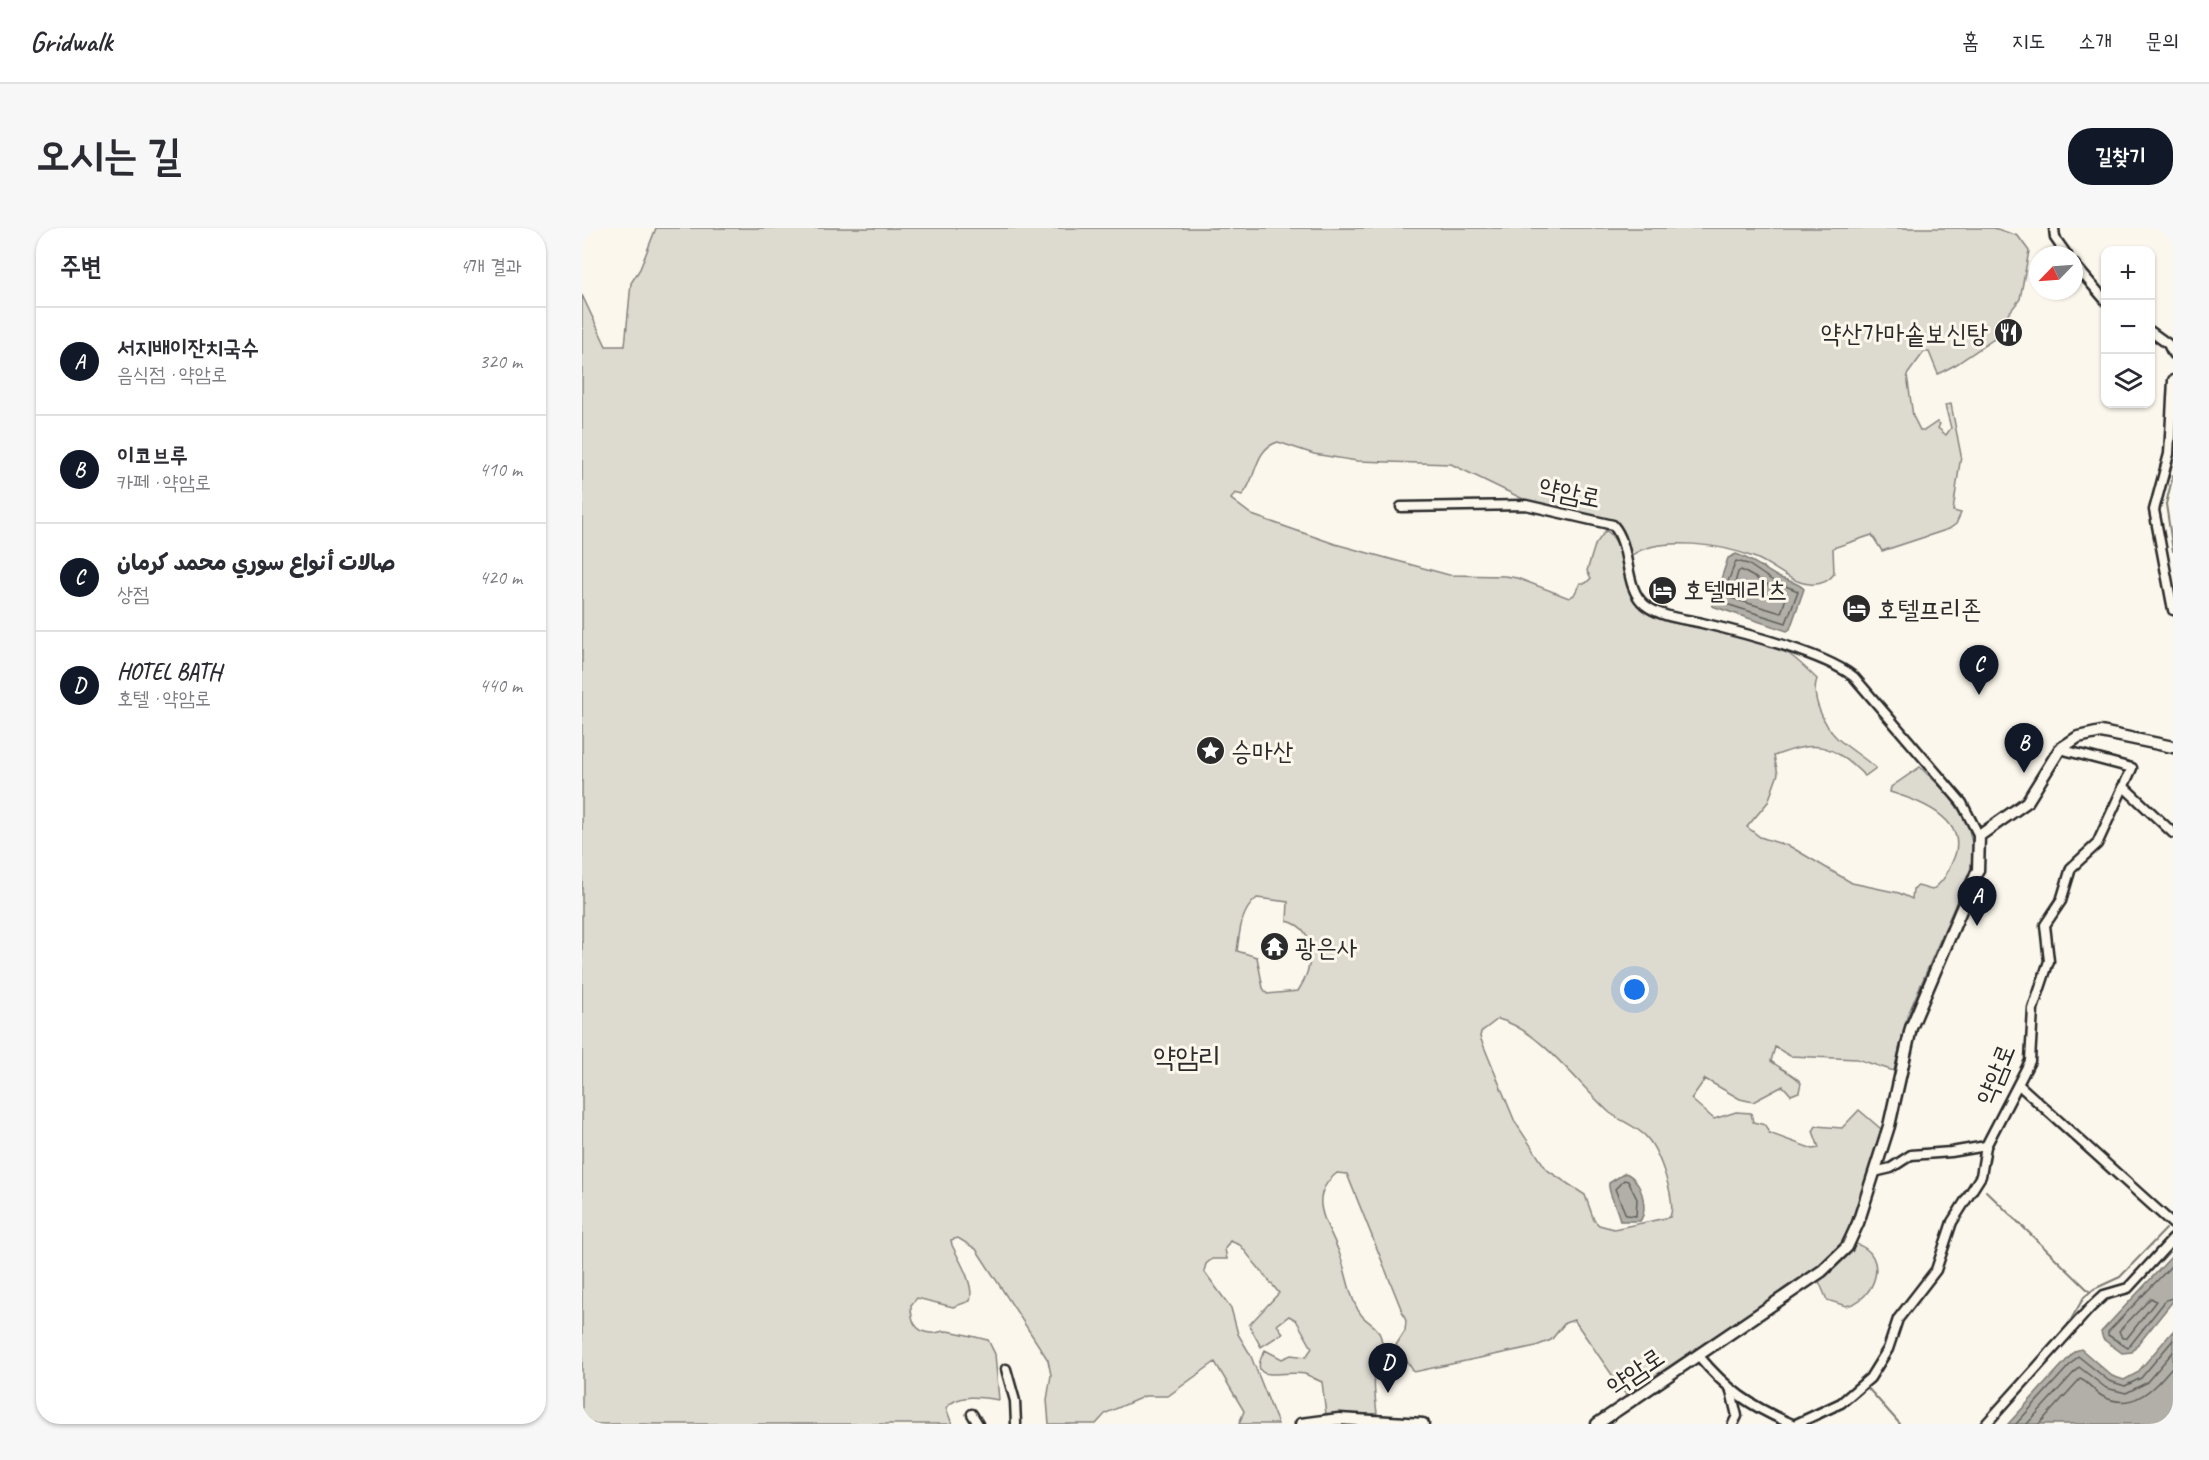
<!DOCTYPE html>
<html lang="ko">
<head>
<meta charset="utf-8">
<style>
	body { margin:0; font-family:Caveat,"Playpen Sans Arabic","Poor Story",sans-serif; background:#f7f7f7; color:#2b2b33 }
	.controls { position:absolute; right:18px; top:18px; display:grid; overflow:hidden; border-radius:12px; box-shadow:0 2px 4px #0004 }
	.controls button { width:54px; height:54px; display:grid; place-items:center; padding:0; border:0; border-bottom:2px solid #e1e1e2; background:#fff; color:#2b2b33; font:30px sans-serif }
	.compass { position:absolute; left:1447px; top:18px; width:54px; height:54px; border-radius:50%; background:#fff; box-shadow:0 2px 4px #0004; rotate:245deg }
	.you { position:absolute; left:1053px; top:762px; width:21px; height:21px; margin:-15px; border:4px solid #fff; border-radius:50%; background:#1a73e8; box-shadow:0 0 0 9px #1a73e833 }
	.badge { display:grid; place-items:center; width:39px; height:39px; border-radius:50%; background:#111827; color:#fff; font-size:20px; font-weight:700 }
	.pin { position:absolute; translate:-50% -50px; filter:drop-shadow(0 2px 3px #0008) }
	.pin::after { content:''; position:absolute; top:32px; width:21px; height:18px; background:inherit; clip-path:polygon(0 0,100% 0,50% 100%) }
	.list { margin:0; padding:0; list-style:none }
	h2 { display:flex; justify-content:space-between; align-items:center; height:78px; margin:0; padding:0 24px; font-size:26px }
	h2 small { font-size:20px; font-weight:400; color:#7c7c81 }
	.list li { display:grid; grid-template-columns:39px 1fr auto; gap:18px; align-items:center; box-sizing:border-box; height:108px; padding:0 24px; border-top:2px solid #e1e1e2 }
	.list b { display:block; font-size:22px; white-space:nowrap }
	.list p { margin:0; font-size:20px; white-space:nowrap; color:#7c7c81 }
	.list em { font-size:20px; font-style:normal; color:#7c7c81 }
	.icon { flex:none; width:33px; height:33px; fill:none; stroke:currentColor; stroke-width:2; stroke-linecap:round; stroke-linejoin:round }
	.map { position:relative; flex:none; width:1591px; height:1196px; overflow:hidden; border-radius:24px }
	header { display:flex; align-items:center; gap:36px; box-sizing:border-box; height:84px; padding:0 30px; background:#fff; border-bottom:2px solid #e1e1e2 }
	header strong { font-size:28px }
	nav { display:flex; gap:33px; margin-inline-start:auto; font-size:21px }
	.intro { display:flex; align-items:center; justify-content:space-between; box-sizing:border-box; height:144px; padding:0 36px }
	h1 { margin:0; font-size:42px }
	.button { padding:15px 27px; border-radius:24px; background:#111827; color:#fff; font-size:21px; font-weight:700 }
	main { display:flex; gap:36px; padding:0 36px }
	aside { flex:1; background:#fff; border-radius:24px; box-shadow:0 2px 4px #0004 }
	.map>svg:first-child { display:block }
	.green { fill:#dddad0; stroke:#84827e; stroke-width:1.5; fill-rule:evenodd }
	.water { fill:#b1afa7; stroke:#7b7a75; stroke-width:1.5 }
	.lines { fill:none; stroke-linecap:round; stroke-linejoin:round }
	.shore { stroke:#61605d; stroke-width:1.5 }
	.stream { stroke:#7b7a75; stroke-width:2 }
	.minor-casing { stroke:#2b2b2b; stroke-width:13 }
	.tertiary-casing { stroke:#2b2b2b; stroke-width:15 }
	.minor { stroke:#fbf7ec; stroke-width:8 }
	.tertiary { stroke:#fbf7ec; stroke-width:10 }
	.labels { text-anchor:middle; stroke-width:6; stroke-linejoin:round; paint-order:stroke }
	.poi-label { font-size:26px; fill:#2b2b2b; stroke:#fbf7ec; text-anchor:start }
	.street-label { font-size:26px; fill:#2b2b2b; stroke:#fbf7ec }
	.quarter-label { font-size:28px; fill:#2b2b2b; stroke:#fbf7ec }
</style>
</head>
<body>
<header>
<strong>Gridwalk</strong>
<nav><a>홈</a><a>지도</a><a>소개</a><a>문의</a></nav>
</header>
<div class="intro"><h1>오시는 길</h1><a class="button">길찾기</a></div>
<main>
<aside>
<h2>주변<small>4개 결과</small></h2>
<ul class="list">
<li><span class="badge">A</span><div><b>서지배이잔치국수</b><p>음식점 · 약암로</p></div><em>320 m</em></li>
<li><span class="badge">B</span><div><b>이코브루</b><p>카페 · 약암로</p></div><em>410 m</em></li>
<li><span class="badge">C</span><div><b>صالات أنواع سوري محمد كرمان</b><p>상점</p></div><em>420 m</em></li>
<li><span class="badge">D</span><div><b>HOTEL BATH</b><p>호텔 · 약암로</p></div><em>440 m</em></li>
</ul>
</aside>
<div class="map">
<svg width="1591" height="1196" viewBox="0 0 1591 1196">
	<rect width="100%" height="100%" fill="#fbf7ec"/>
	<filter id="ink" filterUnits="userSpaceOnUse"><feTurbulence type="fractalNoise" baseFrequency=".0167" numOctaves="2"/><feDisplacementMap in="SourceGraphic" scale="12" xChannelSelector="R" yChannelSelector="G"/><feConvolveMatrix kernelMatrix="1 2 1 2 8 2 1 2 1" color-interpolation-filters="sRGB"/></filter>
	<g filter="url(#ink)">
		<!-- green -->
		<g class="green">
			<path d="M74,0H1412L1436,8L1447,23L1438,71L1414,102L1412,111L1373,137L1356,146L1347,124H1342L1325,147L1331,188L1338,202H1343L1355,194L1358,196L1356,200L1364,207L1369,200L1363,177L1369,176L1379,227L1371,283L1379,285L1374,296L1367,301L1300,323L1290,307L1251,320L1252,346C1246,354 1238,357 1228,356C1209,355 1191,337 1174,330C1143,317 1079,307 1050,327L1035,294L941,271L869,236L775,233L732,226L696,214C671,221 675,253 660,267L653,265L649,271L670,287L753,316L867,347L923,348L935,350L987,370L992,367L998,355H1004L1009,350L1005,343L1013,317L1024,302C1049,322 1037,364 1062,383C1076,394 1097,396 1114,399C1134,403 1192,416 1207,426C1217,433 1227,443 1235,451C1228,469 1243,499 1256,511C1268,521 1282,530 1294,540L1283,548C1249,516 1236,511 1192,528L1196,546L1186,574L1165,599L1178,609L1209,619L1270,655L1317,665L1330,671L1331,661L1336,658L1350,662C1362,653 1365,646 1371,632C1389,592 1338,573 1308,564L1309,559L1338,539L1365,565L1385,593L1391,619L1389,640L1325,789L1312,843L1275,831L1208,828L1193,819L1189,833C1198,841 1213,846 1219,855L1217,864L1209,867L1201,858L1171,874L1158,871L1123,851L1109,871L1132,891L1154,884L1169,885L1171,894L1183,897L1187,905L1231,921L1237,920L1231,903L1234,898L1260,900L1277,882L1299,901C1289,934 1275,998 1253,1023C1243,1035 1229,1043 1217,1052L1044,1167L992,1092L983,1095L969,1112L954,1118L832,1144L814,1117L823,1103L824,1093L765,946L755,945C722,971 748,997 758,1027C764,1043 766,1061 773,1076C784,1103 801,1088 801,1129C788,1147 793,1164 795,1186H744L740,1154C735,1152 728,1148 723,1146C704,1141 662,1159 683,1122L700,1131L709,1127L724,1129L730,1120L714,1092L707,1088L695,1097L701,1105L679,1119L667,1097L697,1065L658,1017L648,1013L643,1021L645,1031H630L624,1036L622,1043L649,1080L656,1106L668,1126L696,1196H657L662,1183L633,1134L586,1168H563L524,1185L514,1196H467L465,1172L469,1147L466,1132L394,1021L376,1010L369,1012L370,1017C377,1032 393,1057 388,1073L371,1079L335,1070L329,1077C329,1091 332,1104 349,1105C353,1106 358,1103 363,1103C377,1104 392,1109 406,1112L413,1126L417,1172C400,1169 376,1165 364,1180L370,1196H0V67L24,118H43L49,55L58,41ZM675,670L706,674L705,693C738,702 731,741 716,763L685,766L681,760L675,729L655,723C658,703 658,684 675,670ZM916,791C957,801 997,857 1028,885C1040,894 1057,899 1066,911C1077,924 1095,973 1088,989L1032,1001L1017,997L1012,992L1003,967L965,942L933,894L898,809L899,804Z"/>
			<path d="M1274,1016C1308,1026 1294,1072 1264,1078L1245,1072L1236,1051Z"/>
		</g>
		<!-- water -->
		<g class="water">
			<path d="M1154,326C1170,331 1181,341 1196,349C1205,353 1216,354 1222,361L1208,401L1205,403L1130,378L1146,330Z"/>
			<path d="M1043,945C1058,949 1068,980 1058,993H1038C1036,981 1025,964 1027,955Z"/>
			<path d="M1591,1027V1073L1550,1124L1540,1125L1521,1111L1519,1104Z"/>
			<path d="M1591,1103V1196H1426L1493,1123L1499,1121L1530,1148L1542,1152L1555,1145Z"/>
		</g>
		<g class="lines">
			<!-- shore -->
			<g class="shore">
				<path d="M1154,333L1166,336L1191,353L1216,363L1204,395L1138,374Z"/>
				<path d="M1159,342L1205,367L1199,385L1149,370L1156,344Z"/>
				<path d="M1042,952L1046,953L1055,971L1054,988L1044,987L1033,961Z"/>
				<path d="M1591,1036L1526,1104V1107L1546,1120L1584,1072L1591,1070"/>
				<path d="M1569,1070L1574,1073L1545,1110H1540L1537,1103Z"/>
				<path d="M1434,1196L1496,1128L1527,1153L1543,1158L1559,1150L1591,1112"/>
				<path d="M1445,1196L1497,1139L1524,1160L1544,1165L1564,1155L1591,1124"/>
				<path d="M1457,1196L1498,1151C1507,1154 1512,1164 1520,1168C1551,1185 1572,1160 1591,1138"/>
			</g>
			<!-- stream -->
			<g class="stream">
				<path d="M1591,247L1584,276L1591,323"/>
				<path d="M1404,963L1507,1063"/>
				<path d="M1483,1102L1502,1069L1512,1061L1538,1049L1584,1001"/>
				<path d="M1285,1159L1318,1196"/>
				<path d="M1397,1196L1412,1182"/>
			</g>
			<defs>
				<g id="minor">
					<path d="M1472,0L1473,10L1485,27"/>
					<path d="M1492,36L1524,73"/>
					<path d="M1568,103L1586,116L1591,126"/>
					<path d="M1591,152L1587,226L1572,282L1591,382"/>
					<path d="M819,279L944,277L1031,297C1050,319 1041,359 1063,377C1078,389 1103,391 1120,395C1158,404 1244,426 1272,449L1380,575L1397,608"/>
					<path d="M1541,558L1591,605"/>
					<path d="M1437,857L1591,996"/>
					<path d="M1292,944L1309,940L1329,927L1369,924L1404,918"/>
					<path d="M1116,1127C1145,1162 1168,1178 1210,1196"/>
					<path d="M424,1141L433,1173L434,1196"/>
					<path d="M1149,1163L1155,1188L1151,1196"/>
					<path d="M390,1186L396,1196"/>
					<path d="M1214,1196L1259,1175L1288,1150L1306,1121L1316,1091L1354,1042L1370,994L1399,948L1404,918L1448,833L1451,781L1467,733L1463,697L1479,673L1489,640L1515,616L1550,540L1478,521"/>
					<path d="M1404,1196L1508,1080L1522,1067L1546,1060L1591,1011"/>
				</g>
				<g id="tertiary">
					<path d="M719,1196L757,1191L841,1196"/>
					<path d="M1015,1196L1240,1043L1265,1019L1276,995L1307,898L1329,800L1396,642L1397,608L1445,574L1478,521L1496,509L1519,504L1591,519"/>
				</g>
			</defs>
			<!-- minor casing -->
			<use href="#minor" class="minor-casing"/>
			<!-- tertiary casing -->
			<use href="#tertiary" class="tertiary-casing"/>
			<!-- minor -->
			<use href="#minor" class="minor"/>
			<!-- tertiary -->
			<use href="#tertiary" class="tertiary"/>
		</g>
	</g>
	<!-- icons -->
	<defs>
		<symbol id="restaurant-disc" viewBox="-11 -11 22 22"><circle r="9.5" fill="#2b2b2b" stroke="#fbf7ec"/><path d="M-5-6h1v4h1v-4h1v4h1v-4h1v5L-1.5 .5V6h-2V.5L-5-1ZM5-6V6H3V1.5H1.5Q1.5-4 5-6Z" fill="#fff"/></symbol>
		<symbol id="hotel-disc" viewBox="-11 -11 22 22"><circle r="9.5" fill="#2b2b2b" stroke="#fbf7ec"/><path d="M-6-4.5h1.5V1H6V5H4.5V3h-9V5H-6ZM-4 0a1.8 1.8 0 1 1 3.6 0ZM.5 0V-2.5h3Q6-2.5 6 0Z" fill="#fff"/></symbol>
		<symbol id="sight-disc" viewBox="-11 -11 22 22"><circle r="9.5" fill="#2b2b2b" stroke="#fbf7ec"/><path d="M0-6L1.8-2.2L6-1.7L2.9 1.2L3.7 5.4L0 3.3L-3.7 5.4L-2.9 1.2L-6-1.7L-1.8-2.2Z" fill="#fff"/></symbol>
		<symbol id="temple-disc" viewBox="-11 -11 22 22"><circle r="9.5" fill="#2b2b2b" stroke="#fbf7ec"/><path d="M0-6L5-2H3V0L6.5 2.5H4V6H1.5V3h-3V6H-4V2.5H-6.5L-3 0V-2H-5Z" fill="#fff"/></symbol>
	</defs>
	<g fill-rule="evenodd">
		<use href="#restaurant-disc" x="1410" y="88" width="33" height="33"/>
		<use href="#hotel-disc" x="1064" y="346" width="33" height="33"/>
		<use href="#hotel-disc" x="1258" y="364" width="33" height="33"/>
		<use href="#sight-disc" x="612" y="506" width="33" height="33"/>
		<use href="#temple-disc" x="676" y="702" width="33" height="33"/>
	</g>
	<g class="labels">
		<!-- poi labels -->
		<g class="poi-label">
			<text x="1406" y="114" text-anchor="end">약산가마솥보신탕</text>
			<text x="1101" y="371">호텔메리츠</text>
			<text x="1295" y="390">호텔프리존</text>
			<text x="649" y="532">승마산</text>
			<text x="713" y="728">광은사</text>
		</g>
		<!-- street labels -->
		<g class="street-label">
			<text transform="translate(988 264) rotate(12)" y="9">약암로</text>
			<text transform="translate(1413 846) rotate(-68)" y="9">약암로</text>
			<text transform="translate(1053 1143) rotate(-34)" y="9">약암로</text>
		</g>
		<!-- quarter labels -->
		<g class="quarter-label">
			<text x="605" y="838">약암리</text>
		</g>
	</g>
</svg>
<div class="controls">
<button>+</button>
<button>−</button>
<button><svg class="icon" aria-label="layers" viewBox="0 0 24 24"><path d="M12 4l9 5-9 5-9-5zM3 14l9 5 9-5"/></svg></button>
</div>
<svg class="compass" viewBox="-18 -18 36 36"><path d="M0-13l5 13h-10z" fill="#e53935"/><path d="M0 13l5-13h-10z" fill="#7c7c81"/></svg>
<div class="you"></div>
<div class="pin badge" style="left:1395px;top:698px">A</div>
<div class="pin badge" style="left:1442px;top:545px">B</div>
<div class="pin badge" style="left:1397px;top:467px">C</div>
<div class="pin badge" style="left:806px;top:1165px">D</div>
</div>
</main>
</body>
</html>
